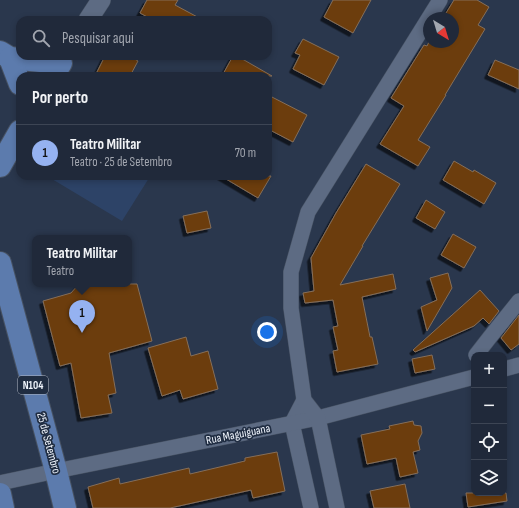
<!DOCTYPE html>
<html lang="pt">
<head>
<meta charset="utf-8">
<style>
	body { margin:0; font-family:"Sofia Sans Condensed",sans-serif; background:#2d3545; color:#f1f3f6 }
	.controls { position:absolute; right:12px; bottom:12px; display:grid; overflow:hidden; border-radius:8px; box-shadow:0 2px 6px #0003 }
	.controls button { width:36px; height:36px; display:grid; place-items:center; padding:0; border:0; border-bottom:1px solid #3d4554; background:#20293a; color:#f1f3f6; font:20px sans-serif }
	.compass { position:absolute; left:423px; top:12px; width:36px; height:36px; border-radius:50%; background:#20293a; box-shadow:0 2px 6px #0003; rotate:142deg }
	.you { position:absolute; left:267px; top:332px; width:14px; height:14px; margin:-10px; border:3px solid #fff; border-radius:50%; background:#1a73e8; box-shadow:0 0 0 6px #1a73e833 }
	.badge { display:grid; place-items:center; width:26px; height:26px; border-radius:50%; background:#95b2f1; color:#111; font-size:13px; font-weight:700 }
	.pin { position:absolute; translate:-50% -33px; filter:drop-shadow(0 1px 2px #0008) }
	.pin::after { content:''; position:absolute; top:21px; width:14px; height:12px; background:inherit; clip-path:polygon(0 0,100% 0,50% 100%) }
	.popup { position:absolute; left:32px; top:235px; width:100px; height:52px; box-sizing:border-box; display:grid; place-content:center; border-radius:8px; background:#20293a; filter:drop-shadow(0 1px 3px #0005); font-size:13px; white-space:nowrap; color:#a2a6af }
	.popup b { font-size:15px; color:#f1f3f6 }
	.popup::after { content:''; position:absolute; left:50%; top:100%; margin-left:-8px; border:8px solid transparent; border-top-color:#20293a }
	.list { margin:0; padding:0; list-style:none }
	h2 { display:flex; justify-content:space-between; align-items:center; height:52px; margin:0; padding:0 16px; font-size:17px }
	h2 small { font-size:13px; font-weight:400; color:#a2a6af }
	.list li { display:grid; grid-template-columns:26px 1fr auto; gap:12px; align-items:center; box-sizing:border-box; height:56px; padding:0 16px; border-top:1px solid #3d4554 }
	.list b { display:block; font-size:15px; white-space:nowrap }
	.list p { margin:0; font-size:13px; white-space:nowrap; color:#a2a6af }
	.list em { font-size:13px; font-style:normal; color:#a2a6af }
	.icon { flex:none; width:22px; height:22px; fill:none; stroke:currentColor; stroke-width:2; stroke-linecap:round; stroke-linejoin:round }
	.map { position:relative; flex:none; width:519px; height:508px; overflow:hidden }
	.search { position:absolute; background:#20293a; box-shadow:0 2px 6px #0003; left:16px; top:16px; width:256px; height:44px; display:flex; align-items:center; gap:10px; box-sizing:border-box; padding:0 14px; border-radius:12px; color:#a2a6af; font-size:15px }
	.panel { position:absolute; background:#20293a; box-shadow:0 2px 6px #0003; left:16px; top:72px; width:256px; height:108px; border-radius:12px }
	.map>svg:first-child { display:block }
	.green { fill:#2d4367 }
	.building { fill:#6c3d09; stroke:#856e5a; filter:url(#shadow) }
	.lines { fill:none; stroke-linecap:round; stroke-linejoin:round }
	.minor-casing { stroke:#475263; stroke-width:16 }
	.tertiary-casing { stroke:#475263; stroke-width:20 }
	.primary-casing { stroke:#475263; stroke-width:24 }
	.minor { stroke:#5d6b83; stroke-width:15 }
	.tertiary { stroke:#5d6b83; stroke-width:19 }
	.primary { stroke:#5c7bad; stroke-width:22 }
	.labels { text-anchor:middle; stroke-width:3.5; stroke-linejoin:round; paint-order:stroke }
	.shield { fill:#202d42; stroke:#b2b9c5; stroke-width:1 }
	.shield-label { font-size:11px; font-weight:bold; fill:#f0f5fd }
	.street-label { font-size:12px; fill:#f0f5fd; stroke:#202d42 }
</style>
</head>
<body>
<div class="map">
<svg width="519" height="508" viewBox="0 0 519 508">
	<defs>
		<filter id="shadow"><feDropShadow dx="-3.5" dy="3.5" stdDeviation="0" flood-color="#0009"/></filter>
	</defs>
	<rect width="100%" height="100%" fill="#2a374d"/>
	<!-- green -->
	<path class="green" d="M47,176H145L149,178L122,221Z"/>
	<!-- building -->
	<g class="building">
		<path d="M147,0H178L175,5L203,20H153L140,13Z"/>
		<path d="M333,0H371L353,33L324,17Z"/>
		<path d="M454,0H477L489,7L478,25L485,29L445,95H446L418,140L430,147L418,166L380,144L404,106L391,98L424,45L427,46L429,42H453V18H443Z"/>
		<path d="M303,39L339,57L324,85L293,69L300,55L295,53Z"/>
		<path d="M105,56H129L138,61L130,76H95Z"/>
		<path d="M233,56H237L272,76H222Z"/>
		<path d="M495,60L519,70V89L488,75Z"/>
		<path d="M268,95L307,115L293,142L268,129Z"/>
		<path d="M454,161L473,172L474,170L496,183L484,204L443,180Z"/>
		<path d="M366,164L400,184L362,246H363L340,285L393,274L396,289L362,297L370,337H372L378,364L337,372L333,351L338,350L333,327L338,326L333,300L305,303L303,293L314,291L311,258L336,213Z"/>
		<path d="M221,176H271L258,198Z"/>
		<path d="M426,200L445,212L435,229L416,218Z"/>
		<path d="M207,211L211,228L187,233L183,216Z"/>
		<path d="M453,234L476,247L464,268L441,255Z"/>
		<path d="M448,273L452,288L427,331L421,307L437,300L430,278Z"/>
		<path d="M79,284H137L152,341L109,353L116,393L108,395L112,413L81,418L71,363L60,366L43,301L71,293Z"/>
		<path d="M480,290L499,311L489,324L483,318L474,326L415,352L413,350Z"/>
		<path d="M519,315V344L511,350L501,338Z"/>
		<path d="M186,337L191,356L208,351L218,389L183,399L180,390L162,396L148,348Z"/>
		<path d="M432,355L435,369L415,373L412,359Z"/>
		<path d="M413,421L414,425L421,426L422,433L418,441L420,450L413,452L418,473L400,477L396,458L367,464L361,435L390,429L389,426Z"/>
		<path d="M277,452L285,491L253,498L251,490L170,508H93L88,487L119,478L120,484L189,468L190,474L245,461V458Z"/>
		<path d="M405,484L410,508H374L370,491Z"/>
		<path d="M466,493H506L507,501L468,507Z"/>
	</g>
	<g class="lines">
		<defs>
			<g id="minor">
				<path d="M476,355L490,337L519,301"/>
				<path d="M504,369L519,365"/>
				<path d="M304,400L292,423L311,508"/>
				<path d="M0,483L56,471L318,418L474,377"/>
				<path d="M337,508L318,418L304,400L291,308V272L308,212L440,0"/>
			</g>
			<path id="tertiary" d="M88,20L101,0"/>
			<g id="primary">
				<path d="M0,52L10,58L61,63L53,76"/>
				<path d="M10,58L20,84"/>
				<path d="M0,166L20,131"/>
				<path d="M0,263L56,471L65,508"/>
				<path d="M0,494L3,508"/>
			</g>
		</defs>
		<!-- minor casing -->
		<use href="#minor" class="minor-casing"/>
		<!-- tertiary casing -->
		<use href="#tertiary" class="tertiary-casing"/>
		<!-- primary casing -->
		<use href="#primary" class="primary-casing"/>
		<!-- minor -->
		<use href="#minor" class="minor"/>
		<!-- tertiary -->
		<use href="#tertiary" class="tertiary"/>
		<!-- primary -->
		<use href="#primary" class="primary"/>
	</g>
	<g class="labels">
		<!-- shield labels -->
		<rect class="shield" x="18" y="376" width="30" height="18" rx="3"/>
		<g class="shield-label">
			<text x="33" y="389">N104</text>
		</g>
		<!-- street labels -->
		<g class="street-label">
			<text transform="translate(238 434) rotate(-11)" y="4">Rua Maguiguana</text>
			<text transform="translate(49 443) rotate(75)" y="4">25 de Setembro</text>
		</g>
	</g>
</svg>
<div class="controls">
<button>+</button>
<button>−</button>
<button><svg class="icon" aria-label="locate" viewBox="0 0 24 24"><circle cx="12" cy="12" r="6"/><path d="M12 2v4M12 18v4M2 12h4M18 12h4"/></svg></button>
<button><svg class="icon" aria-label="layers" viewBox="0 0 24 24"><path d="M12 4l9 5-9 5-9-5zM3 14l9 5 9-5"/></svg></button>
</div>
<svg class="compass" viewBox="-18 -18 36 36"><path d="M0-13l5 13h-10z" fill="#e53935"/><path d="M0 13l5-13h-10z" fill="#a2a6af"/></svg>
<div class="you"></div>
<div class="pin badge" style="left:82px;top:333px">1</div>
<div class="popup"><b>Teatro Militar</b>Teatro</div>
<div class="search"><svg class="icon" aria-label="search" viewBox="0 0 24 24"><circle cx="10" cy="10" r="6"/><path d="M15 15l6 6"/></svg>Pesquisar aqui</div>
<section class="panel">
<h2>Por perto<small></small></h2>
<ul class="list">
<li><span class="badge">1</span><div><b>Teatro Militar</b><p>Teatro · 25 de Setembro</p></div><em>70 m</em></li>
</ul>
</section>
</div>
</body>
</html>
